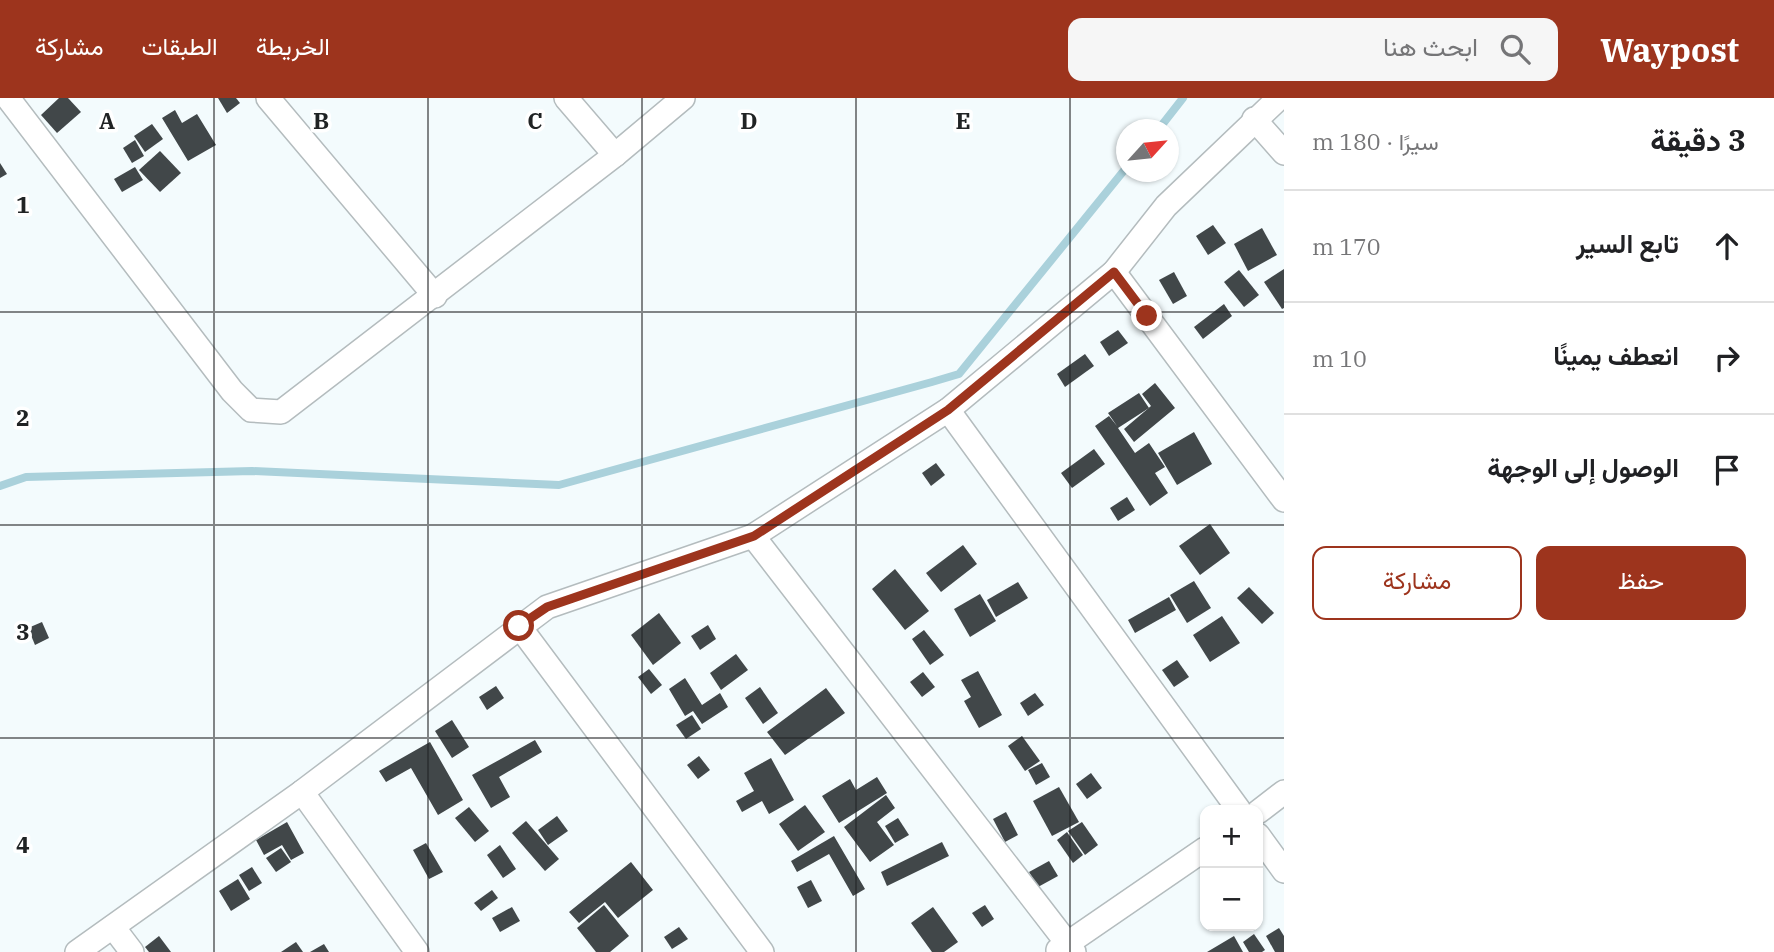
<!DOCTYPE html>
<html lang="ar">
<head>
<meta charset="utf-8">
<style>
	body { margin:0; font-family:"IBM Plex Serif",Vazirmatn,serif; background:#f6f6f6; color:#202124; direction:rtl }
	.controls { position:absolute; right:21px; bottom:21px; display:grid; overflow:hidden; border-radius:14px; box-shadow:0 2px 5px #0004 }
	.controls button { width:63px; height:63px; display:grid; place-items:center; padding:0; border:0; border-bottom:2px solid #e0e0e0; background:#fff; color:#202124; font:35px sans-serif }
	.compass { position:absolute; left:1116px; top:21px; width:63px; height:63px; border-radius:50%; background:#fff; box-shadow:0 2px 5px #0004; rotate:63deg }
	.stop { position:absolute; width:21px; height:21px; margin:-16px; border:5px solid #9d341d; border-radius:50%; background:#fff }
	.stop.end { background:#9d341d; border-color:#fff; box-shadow:0 2px 7px #0008 }
	.list { margin:0; padding:0; list-style:none }
	h2 { display:flex; justify-content:space-between; align-items:center; height:91px; margin:0; padding:0 28px; font-size:30px }
	h2 small { font-size:23px; font-weight:400; color:#757577 }
	.list li { display:grid; grid-template-columns:46px 1fr auto; gap:21px; align-items:center; box-sizing:border-box; height:112px; padding:0 28px; border-top:2px solid #e0e0e0 }
	.list b { display:block; font-size:26px; white-space:nowrap }
	.list em { font-size:23px; font-style:normal; color:#757577 }
	.actions { display:flex; gap:14px; padding:21px 28px }
	.actions a { flex:1; padding:16px 0; border:2px solid #9d341d; border-radius:14px; text-align:center; font-size:24px; color:#9d341d }
	.actions .main { background:#9d341d; color:#fff }
	.icon { flex:none; width:38px; height:38px; fill:none; stroke:currentColor; stroke-width:2; stroke-linecap:round; stroke-linejoin:round }
	.map { position:relative; flex:none; width:1284px; height:854px; overflow:hidden; direction:ltr }
	header { display:flex; align-items:center; gap:42px; box-sizing:border-box; height:98px; padding:0 35px; background:#9d341d; color:#fff }
	header strong { font-size:33px }
	nav { display:flex; gap:38px; margin-inline-start:auto; font-size:24px }
	.search { width:490px; height:63px; background:#f6f6f6; display:flex; align-items:center; gap:18px; box-sizing:border-box; padding:0 24px; border-radius:14px; color:#757577; font-size:26px }
	main { display:flex }
	aside { flex:1; background:#fff }
	.map>svg:first-child { display:block }
	.lines { fill:none; stroke-linecap:round; stroke-linejoin:round }
	.stream { stroke:#aad1db; stroke-width:8 }
	.building { fill:#414749 }
	.minor-casing { stroke:#b4bcbe; stroke-width:26 }
	.minor { stroke:#fff; stroke-width:23 }
	.route { stroke:#9d341d; stroke-width:9 }
	.grid { fill:none; stroke:#202324; stroke-width:2; stroke-opacity:0.55 }
	.grid-label { font-size:23px; text-anchor:middle; font-weight:bold; fill:#202324; stroke:#fff; stroke-width:7; stroke-linejoin:round; paint-order:stroke }
</style>
</head>
<body>
<header>
<strong>Waypost</strong>
<div class="search"><svg class="icon" aria-label="search" viewBox="0 0 24 24"><circle cx="10" cy="10" r="6"/><path d="M15 15l6 6"/></svg>ابحث هنا</div>
<nav><a>الخريطة</a><a>الطبقات</a><a>مشاركة</a></nav>
</header>
<main>
<aside>
<h2>3 دقيقة<small>سيرًا · 180 m</small></h2>
<ul class="list">
<li><svg class="icon" aria-label="ahead" viewBox="0 0 24 24"><path d="M12 20V5M6 11l6-6 6 6"/></svg><div><b>تابع السير</b></div><em>170 m</em></li>
<li><svg class="icon" aria-label="right" viewBox="0 0 24 24"><path d="M7 20v-9h11M14 6l5 5-5 5"/></svg><div><b>انعطف يمينًا</b></div><em>10 m</em></li>
<li><svg class="icon" aria-label="arrive" viewBox="0 0 24 24"><path d="M6 21V4h12l-3 4 3 4H6"/></svg><div><b>الوصول إلى الوجهة</b></div></li>
</ul>
<div class="actions"><a class="main">حفظ</a><a>مشاركة</a></div>
</aside>
<div class="map">
<svg width="1284" height="854" viewBox="0 0 1284 854">
	<rect width="100%" height="100%" fill="#f3fbfd"/>
	<g class="lines">
		<!-- stream -->
		<g class="stream">
			<path d="M1158,32L1183,0"/>
			<path d="M0,388L26,379L252,373L559,387L932,284L959,276L1126,70"/>
		</g>
	</g>
	<!-- building -->
	<g class="building">
		<path d="M59,0H68L81,14L57,35L41,17Z"/>
		<path d="M218,0H236L240,5L227,15Z"/>
		<path d="M175,12L182,25L197,16L216,47L188,63L162,20Z"/>
		<path d="M152,26L163,41L145,54L134,38Z"/>
		<path d="M135,42L144,58L132,65L123,50Z"/>
		<path d="M160,53L181,75L160,94L139,72Z"/>
		<path d="M0,65L7,76L0,80Z"/>
		<path d="M135,69L143,82L122,94L114,81Z"/>
		<path d="M1213,127L1226,145L1208,157L1196,138Z"/>
		<path d="M1262,130L1277,157L1248,173L1234,146Z"/>
		<path d="M1284,171V210L1282,211L1264,184Z"/>
		<path d="M1239,172L1259,197L1244,209L1224,184Z"/>
		<path d="M1174,174L1187,198L1173,206L1159,182Z"/>
		<path d="M1224,206L1232,218L1203,241L1194,229Z"/>
		<path d="M1118,232L1128,245L1109,258L1100,244Z"/>
		<path d="M1085,256L1094,268L1065,289L1057,276Z"/>
		<path d="M1155,285L1175,310L1134,344L1124,331L1151,308L1142,296Z"/>
		<path d="M1139,295L1149,310L1118,330L1135,355L1149,345L1165,369L1155,375L1168,395L1150,408L1095,328L1109,318L1117,328L1108,315Z"/>
		<path d="M1194,334L1212,366L1177,387L1158,355Z"/>
		<path d="M1094,351L1105,366L1072,390L1061,375Z"/>
		<path d="M936,365L945,377L931,388L922,375Z"/>
		<path d="M1127,399L1135,412L1118,423L1110,410Z"/>
		<path d="M1210,426L1230,455L1200,477L1179,448Z"/>
		<path d="M963,447L977,466L941,494L926,475Z"/>
		<path d="M895,471L929,513L905,532L872,491Z"/>
		<path d="M1194,483L1211,510L1187,525L1170,497Z"/>
		<path d="M1018,484L1028,500L996,519L987,502Z"/>
		<path d="M1249,489L1274,515L1262,526L1237,500Z"/>
		<path d="M980,496L996,523L970,539L954,511Z"/>
		<path d="M1169,499L1176,512L1135,535L1128,522Z"/>
		<path d="M659,515L681,545L653,567L631,537Z"/>
		<path d="M1222,518L1240,545L1210,564L1193,537Z"/>
		<path d="M42,524L49,540L35,547L28,530Z"/>
		<path d="M708,527L716,541L700,552L691,538Z"/>
		<path d="M924,532L944,557L930,567L912,541Z"/>
		<path d="M736,556L748,572L721,592L710,575Z"/>
		<path d="M1177,562L1189,579L1174,589L1162,572Z"/>
		<path d="M649,571L662,587L651,596L638,579Z"/>
		<path d="M978,573L1002,617L979,630L964,603L971,599L961,582Z"/>
		<path d="M923,574L935,589L922,599L910,584Z"/>
		<path d="M685,580L702,607L720,595L728,609L702,626L693,613L685,618L669,591Z"/>
		<path d="M496,588L504,600L487,612L479,599Z"/>
		<path d="M760,589L778,615L763,626L745,600Z"/>
		<path d="M826,590L845,615L785,657L767,634Z"/>
		<path d="M1035,595L1044,607L1028,618L1020,605Z"/>
		<path d="M692,617L701,631L686,641L676,627Z"/>
		<path d="M452,622L469,649L452,660L435,633Z"/>
		<path d="M1022,638L1040,663L1025,673L1008,648Z"/>
		<path d="M535,642L542,654L499,679L510,699L491,710L472,677Z"/>
		<path d="M430,644L463,702L438,717L411,670L386,684L379,673Z"/>
		<path d="M699,658L710,672L698,681L687,667Z"/>
		<path d="M771,660L794,702L769,716L762,703L742,714L736,703L754,693L744,675Z"/>
		<path d="M1042,665L1050,679L1036,687L1028,672Z"/>
		<path d="M1091,675L1102,690L1087,701L1076,686Z"/>
		<path d="M877,679L887,695L839,725L822,698L850,681L856,692Z"/>
		<path d="M1059,689L1079,724L1052,738L1033,703Z"/>
		<path d="M886,697L895,710L877,724L894,747L870,764L844,729Z"/>
		<path d="M805,707L825,734L798,753L779,726Z"/>
		<path d="M469,709L489,733L475,744L455,720Z"/>
		<path d="M1006,714L1018,737L1005,744L993,721Z"/>
		<path d="M557,718L568,733L548,747L538,732Z"/>
		<path d="M898,720L909,737L895,745L885,728Z"/>
		<path d="M526,723L559,761L545,773L512,735Z"/>
		<path d="M287,724L304,755L291,762L282,747L264,757L256,742Z"/>
		<path d="M1082,724L1098,747L1085,757L1068,733Z"/>
		<path d="M1067,734L1083,757L1073,765L1057,742Z"/>
		<path d="M834,738L865,791L853,798L829,756L797,774L791,763Z"/>
		<path d="M942,744L949,758L887,788L881,774Z"/>
		<path d="M426,745L443,774L429,781L413,752Z"/>
		<path d="M500,747L516,771L503,780L487,757Z"/>
		<path d="M281,750L291,764L276,774L266,760Z"/>
		<path d="M1049,763L1058,778L1038,789L1029,774Z"/>
		<path d="M631,764L653,792L618,820L605,804L579,825L569,814Z"/>
		<path d="M252,769L262,785L249,793L239,777Z"/>
		<path d="M238,781L250,801L231,813L219,793Z"/>
		<path d="M811,782L822,803L808,810L797,789Z"/>
		<path d="M492,792L498,800L481,813L474,805Z"/>
		<path d="M604,807L629,838L610,854H596L577,830Z"/>
		<path d="M985,807L994,821L982,829L972,815Z"/>
		<path d="M512,809L520,823L500,834L492,820Z"/>
		<path d="M933,809L958,844L944,854H932L911,825Z"/>
		<path d="M679,829L688,841L672,851L664,839Z"/>
		<path d="M1279,830L1284,838V854H1275L1266,838Z"/>
		<path d="M1254,836L1265,852L1262,854H1249L1243,844Z"/>
		<path d="M159,838L171,854H149L145,849Z"/>
		<path d="M1234,838L1243,854H1207Z"/>
		<path d="M296,844L303,854H281Z"/>
		<path d="M324,846L329,854H310Z"/>
	</g>
	<g class="lines">
		<defs>
			<g id="minor">
				<path d="M8,0L232,293L251,312L281,314L615,57L683,0"/>
				<path d="M268,0L435,198"/>
				<path d="M566,0L615,57"/>
				<path d="M1254,21L1284,55"/>
				<path d="M1114,174L1284,402"/>
				<path d="M948,312L1239,712"/>
				<path d="M753,438L1074,854"/>
				<path d="M519,528L762,854"/>
				<path d="M302,694L417,854"/>
				<path d="M1258,714L1284,694"/>
				<path d="M1258,737L1284,773"/>
				<path d="M113,829L132,854"/>
				<path d="M1058,852L1205,751"/>
				<path d="M77,854L302,694L547,509L753,438L948,312L1114,174L1166,108L1279,0"/>
			</g>
		</defs>
		<!-- minor casing -->
		<use href="#minor" class="minor-casing"/>
		<!-- minor -->
		<use href="#minor" class="minor"/>
	</g>
	<g class="lines">
		<!-- route -->
		<path class="route" d="M519,528L547,509L754,438L948,312L1114,174L1147,218"/>
	</g>
	<!-- grid -->
	<path class="grid" d="M214,0V854M428,0V854M642,0V854M856,0V854M1070,0V854M0,214H1284M0,427H1284M0,640H1284"/>
	<g class="grid-label">
		<text x="107" y="31">A</text>
		<text x="321" y="31">B</text>
		<text x="535" y="31">C</text>
		<text x="749" y="31">D</text>
		<text x="963" y="31">E</text>
		<text x="23" y="115">1</text>
		<text x="23" y="328">2</text>
		<text x="23" y="542">3</text>
		<text x="23" y="755">4</text>
	</g>
</svg>
<div class="controls">
<button>+</button>
<button>−</button>
</div>
<svg class="compass" viewBox="-18 -18 36 36"><path d="M0-13l5 13h-10z" fill="#e53935"/><path d="M0 13l5-13h-10z" fill="#757577"/></svg>
<div class="stop" style="left:519px;top:528px"></div>
<div class="stop end" style="left:1147px;top:218px"></div>
</div>
</main>
</body>
</html>
